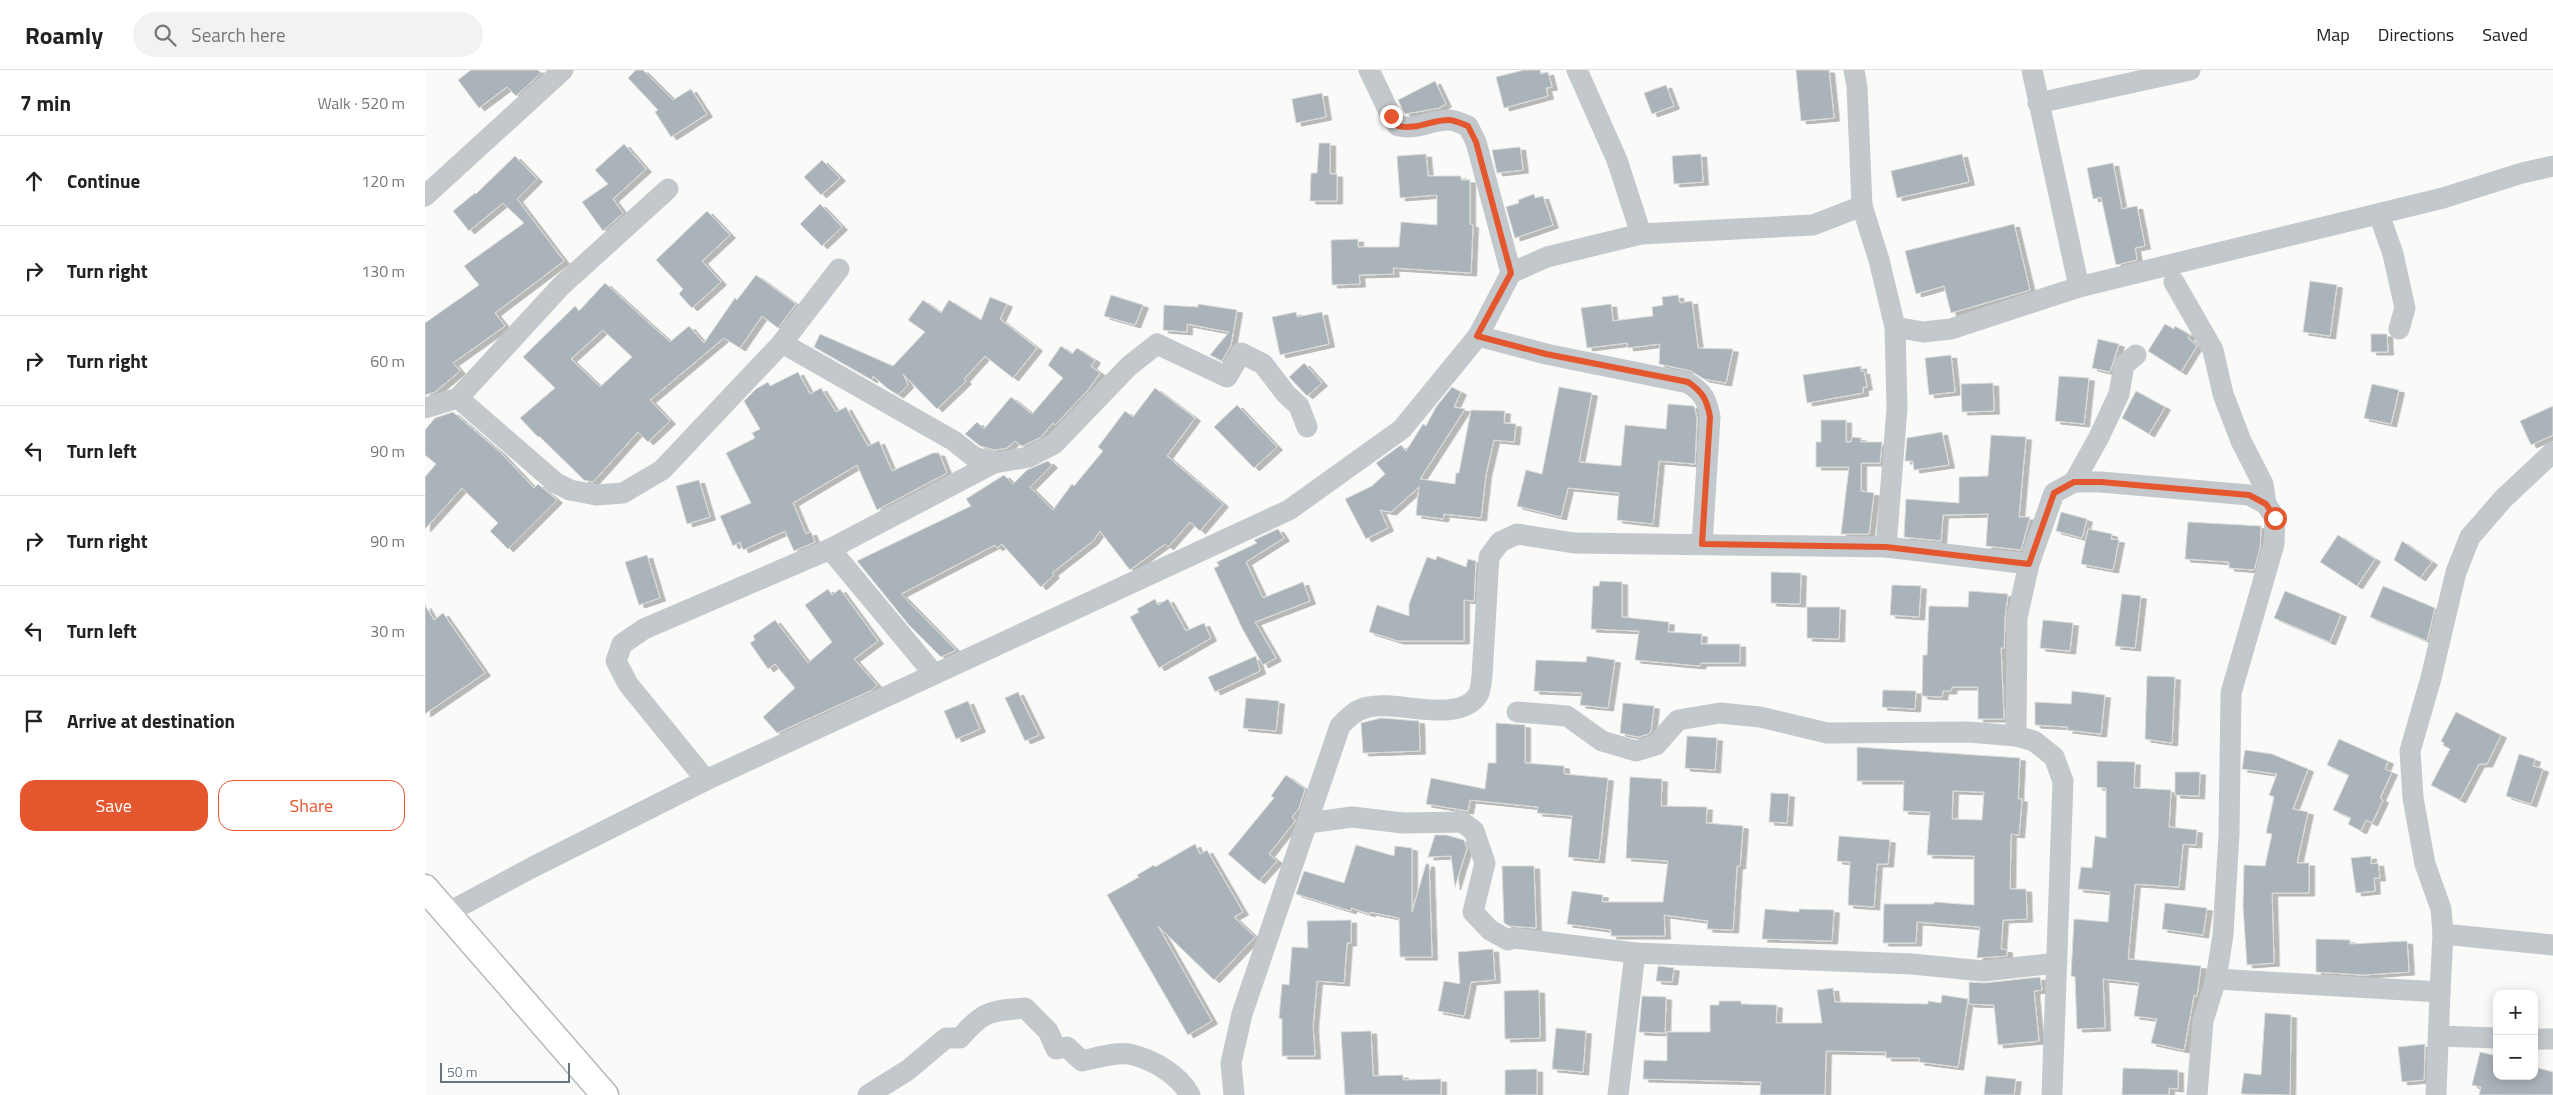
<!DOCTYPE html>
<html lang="en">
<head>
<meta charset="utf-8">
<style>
	body { margin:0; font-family:"Titillium Web",sans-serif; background:#f2f2f2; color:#222 }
	.controls { position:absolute; right:15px; bottom:15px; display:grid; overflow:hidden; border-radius:10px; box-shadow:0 2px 12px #0003 }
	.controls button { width:45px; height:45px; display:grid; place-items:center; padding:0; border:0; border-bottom:1px solid #e0e0e0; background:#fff; color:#222; font:25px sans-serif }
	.scale { position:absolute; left:15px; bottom:12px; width:130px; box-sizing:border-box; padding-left:5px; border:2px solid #657683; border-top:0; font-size:14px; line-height:18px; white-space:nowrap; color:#657683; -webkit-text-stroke:4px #fff; paint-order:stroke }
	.stop { position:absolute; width:15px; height:15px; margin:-11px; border:4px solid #e4572e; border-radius:50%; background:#fff }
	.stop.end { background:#e4572e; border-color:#fff; box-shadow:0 1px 5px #0008 }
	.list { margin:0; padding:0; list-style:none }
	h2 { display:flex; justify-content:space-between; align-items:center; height:65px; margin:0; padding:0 20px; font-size:21px }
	h2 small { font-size:16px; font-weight:400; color:#767676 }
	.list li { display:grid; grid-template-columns:32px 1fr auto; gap:15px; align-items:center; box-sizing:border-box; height:90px; padding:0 20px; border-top:1px solid #e0e0e0 }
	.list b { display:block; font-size:19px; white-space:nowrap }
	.list em { font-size:16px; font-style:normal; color:#767676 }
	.actions { display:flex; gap:10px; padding:15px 20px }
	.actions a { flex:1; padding:11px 0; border:1px solid #e4572e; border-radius:15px; text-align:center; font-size:18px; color:#e4572e }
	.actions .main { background:#e4572e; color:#fff }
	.icon { flex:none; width:28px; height:28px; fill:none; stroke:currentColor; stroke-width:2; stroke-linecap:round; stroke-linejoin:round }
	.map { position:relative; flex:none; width:2128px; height:1025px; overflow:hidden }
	header { display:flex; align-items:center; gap:30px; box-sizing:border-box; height:70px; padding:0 25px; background:#fff; border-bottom:1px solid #e0e0e0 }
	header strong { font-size:24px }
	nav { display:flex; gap:28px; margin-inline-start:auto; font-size:18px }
	.search { width:350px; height:45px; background:#f2f2f2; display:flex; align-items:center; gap:12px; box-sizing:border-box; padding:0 18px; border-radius:28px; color:#767676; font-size:19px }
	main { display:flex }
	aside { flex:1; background:#fff }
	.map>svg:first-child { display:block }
	.building { fill:#aab3b9; stroke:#dcdcda; fill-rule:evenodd; filter:url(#shadow) }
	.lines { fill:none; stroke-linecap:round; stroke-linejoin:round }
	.major-casing { stroke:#b5babe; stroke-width:29 }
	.minor { stroke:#c3c8cc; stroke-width:21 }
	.major { stroke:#fff; stroke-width:26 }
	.route { stroke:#e4572e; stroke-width:6 }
</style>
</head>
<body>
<header>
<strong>Roamly</strong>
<div class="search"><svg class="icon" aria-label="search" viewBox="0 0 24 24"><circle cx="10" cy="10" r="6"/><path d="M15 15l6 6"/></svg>Search here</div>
<nav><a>Map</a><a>Directions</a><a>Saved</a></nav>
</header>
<main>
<aside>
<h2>7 min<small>Walk · 520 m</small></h2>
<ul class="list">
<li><svg class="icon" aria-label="ahead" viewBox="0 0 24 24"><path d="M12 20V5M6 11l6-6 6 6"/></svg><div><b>Continue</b></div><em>120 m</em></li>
<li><svg class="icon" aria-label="right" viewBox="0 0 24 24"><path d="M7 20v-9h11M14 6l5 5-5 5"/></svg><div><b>Turn right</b></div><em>130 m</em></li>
<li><svg class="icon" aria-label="right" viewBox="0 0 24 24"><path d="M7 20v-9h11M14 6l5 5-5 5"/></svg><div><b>Turn right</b></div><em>60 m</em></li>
<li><svg class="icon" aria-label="left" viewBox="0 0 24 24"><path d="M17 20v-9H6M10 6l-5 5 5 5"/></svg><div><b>Turn left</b></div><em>90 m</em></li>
<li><svg class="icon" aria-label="right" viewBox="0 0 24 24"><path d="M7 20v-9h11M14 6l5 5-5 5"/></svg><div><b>Turn right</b></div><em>90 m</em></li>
<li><svg class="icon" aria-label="left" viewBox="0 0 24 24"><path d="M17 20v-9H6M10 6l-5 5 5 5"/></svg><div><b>Turn left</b></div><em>30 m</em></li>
<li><svg class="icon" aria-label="arrive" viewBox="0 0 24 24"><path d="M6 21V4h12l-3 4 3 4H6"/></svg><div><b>Arrive at destination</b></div></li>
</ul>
<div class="actions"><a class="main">Save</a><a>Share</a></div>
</aside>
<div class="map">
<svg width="2128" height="1025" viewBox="0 0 2128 1025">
	<defs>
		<filter id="shadow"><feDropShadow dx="5.5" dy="3" stdDeviation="0" flood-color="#0004"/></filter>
	</defs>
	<rect width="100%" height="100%" fill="#fafaf8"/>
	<!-- building -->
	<g class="building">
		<path d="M46,0H113L116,3L91,26L82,17L54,38L33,10Z"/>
		<path d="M211,0H218L248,30L266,19L282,44L246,67L230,42L233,40L203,8Z"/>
		<path d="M1099,0H1115L1116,4L1123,2L1127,17L1121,18L1123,26L1079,38L1071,7Z"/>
		<path d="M1371,0H1404L1409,48L1376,51Z"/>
		<path d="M1010,11L1021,34L1014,38L980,44L973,30Z"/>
		<path d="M1241,15L1249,36L1227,44L1219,23Z"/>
		<path d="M897,23L901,47L871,53L867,29Z"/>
		<path d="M894,73H905V104H912V131H885L886,103H892Z"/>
		<path d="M199,74L221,99L188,129L198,143L178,161L157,132L183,114L170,100Z"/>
		<path d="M1095,77L1098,100L1072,103L1067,80Z"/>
		<path d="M1001,84L1003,106H1036V110H1045V154L1048,155L1046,203L968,198L969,204L934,205L935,214L907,215L906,170L933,169V177H974L976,152L1012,155V125L975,128L972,86Z"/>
		<path d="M1276,84L1278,112L1249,114L1247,86Z"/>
		<path d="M1537,84L1544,112L1472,128L1466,101Z"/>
		<path d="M90,86L112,109L92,129L139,191L70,243L80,256L28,293L35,301L10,322L0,325V253L54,215L39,196L99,153L78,133L44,161L28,141L50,123L51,124Z"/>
		<path d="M397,90L415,108L396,125L379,107Z"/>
		<path d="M1688,93L1697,139L1712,136L1720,176L1710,178L1712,190L1691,195L1676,127L1668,129L1662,98Z"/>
		<path d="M1109,124L1110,128L1118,126L1128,155L1090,168L1081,137L1094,133L1093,130Z"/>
		<path d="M395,134L417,157L397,176L375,154Z"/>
		<path d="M282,141L305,165L277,191L296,212L267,238L254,224L258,219L231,190Z"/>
		<path d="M1589,154L1605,220L1526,243L1519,216L1491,224L1480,181Z"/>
		<path d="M331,205L371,234L353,258L337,246L315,278L299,268L225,330L245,351L223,372L213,362L168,412L159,410L114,366L113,367L95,348L130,318L98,287L150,236L154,241L180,213L245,272L264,256L279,273L310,228L312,230ZM178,260L207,287L175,317L146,289Z"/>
		<path d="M1885,211L1912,215L1905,266L1878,262Z"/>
		<path d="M686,225L718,235L710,255L679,246Z"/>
		<path d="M1253,225L1255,233L1267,231L1273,278L1308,279L1301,313L1279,309L1266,301L1234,294L1235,274L1203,278L1202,273L1162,278L1156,238L1186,234L1188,251L1228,246L1227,237L1238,235L1237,227Z"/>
		<path d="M565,227L582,234L575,249L612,278L588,308L560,286L539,309L541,311L512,339L478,304L483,315L473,325L462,318L448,306L447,310L389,277L395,264L468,296L500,262L483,250L498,230L516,243L524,230L556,250Z"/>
		<path d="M773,234L812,240L806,275L797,291L785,285L804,262L762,254V262L738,260L739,235L773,237Z"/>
		<path d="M871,242L872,247L897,242L904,274L855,285L847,247Z"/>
		<path d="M1740,254L1749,259L1750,256L1765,265L1763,268L1772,276L1756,302L1723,281Z"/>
		<path d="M1946,264H1962L1963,282H1946Z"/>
		<path d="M1673,269L1694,274L1685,302L1667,298Z"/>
		<path d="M636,276L647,284L652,278L670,290L666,296L675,303L663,320L630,355L628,353L616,367L600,375L596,376L590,371L582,378L570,380L555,376L540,364L552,352L559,359L586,327L607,344L638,308L623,295Z"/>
		<path d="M1526,285L1530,322L1504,325L1500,288Z"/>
		<path d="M879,293L897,313L882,326L864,307Z"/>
		<path d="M1436,296V302L1439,301L1442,317H1438V323L1382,333L1378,305Z"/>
		<path d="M373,302L385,324L396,318L411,342L421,337L443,376L454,371L467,401L508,383H514L522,403L452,440L432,395L368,433L381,464L386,462L390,472L369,481L360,461L318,480L315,472L308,476L295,446L326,433L301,383L330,368L327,363L335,359L319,331L331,319L343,312L345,316Z"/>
		<path d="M1634,306L1664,308L1659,354L1630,351Z"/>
		<path d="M1568,313L1569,341L1537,342L1536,314Z"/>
		<path d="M1947,314L1974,320L1966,354L1939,348Z"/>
		<path d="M1027,317L1036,322L1029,337L1040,339L995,409L1030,414L1031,403H1034L1046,340L1080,341L1079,353L1091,354L1089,372L1069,370L1061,404L1056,448L1019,444L1018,449L991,445L994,417L966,442L955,440L963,458L941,469L920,429L947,416L960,404L951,393L976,375L981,381L998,354L1001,356L1011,337Z"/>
		<path d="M1134,317L1167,323L1154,392L1196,396L1200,355L1241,359L1243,334L1269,336L1272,348L1270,394L1234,391L1228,454L1192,450L1194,423L1143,418L1136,447L1092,436L1101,400L1117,404Z"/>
		<path d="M730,318L770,348L742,386L798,434L775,461L765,452L743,477L740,474L705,500L675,461L668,471L627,503L629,505L616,517L577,474L572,478L570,475L476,524L531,580L516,587L484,555L432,491L546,436L541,429L579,405L588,414L602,400L623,391L627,395L605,417L628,440L647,414L649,416L678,381L673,377L700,341L708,347Z"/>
		<path d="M1711,321L1740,337L1724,364L1697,348Z"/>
		<path d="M812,335L852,377L829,398L789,357Z"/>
		<path d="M2128,336V365L2106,375L2095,351Z"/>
		<path d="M28,342L76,383L109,418L113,414L132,430L83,479L65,461L73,453L37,418L0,459V407L11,394L0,385V360L10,348Z"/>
		<path d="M1396,350H1421V372H1426L1427,367L1436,368V372H1457L1455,393H1436V421L1449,423L1444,464H1416L1424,397H1391V372H1396Z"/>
		<path d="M1517,362L1524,395L1489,400L1488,391H1480L1482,368Z"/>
		<path d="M1566,365L1601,367L1594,447H1605L1596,480L1561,476L1563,444L1518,445L1516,471L1479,467L1481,429L1534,433V407L1563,406Z"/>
		<path d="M274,410L285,447L262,454L251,416Z"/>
		<path d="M1636,442L1662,449L1657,468L1631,461Z"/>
		<path d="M1763,452L1836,456L1835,478L1829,500L1804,498V492L1760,489Z"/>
		<path d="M853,459L859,468L821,492L838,528L878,512L885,531L830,552L851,588L838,595L818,560L789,498L794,496L792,492L832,473L829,470Z"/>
		<path d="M1663,459L1687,464L1686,469L1694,470L1688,500L1656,494Z"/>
		<path d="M1913,465L1950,489L1932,516L1895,492Z"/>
		<path d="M1977,471L2007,492L1995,508L1969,490Z"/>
		<path d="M222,485L235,528L214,535L200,492Z"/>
		<path d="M1012,486L1041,497L1043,489L1051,491L1049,531L1039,530V571H973L944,562L952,535L984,546V534L1002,487L1011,490Z"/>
		<path d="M1346,502L1376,503L1375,534L1346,533Z"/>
		<path d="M1175,511L1197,512V547L1244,552L1243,562L1277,564L1276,574H1315V593H1276L1275,596L1210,590L1214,561L1166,559L1168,516H1174Z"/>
		<path d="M1467,515L1496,516L1494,547L1465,545Z"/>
		<path d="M1958,516L2010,538L2002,571L1945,547Z"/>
		<path d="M403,519L407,525L415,519L453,571L429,589L452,615L447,620L352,663L338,647L370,618L350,594L343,599L325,573L330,570L328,566L350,550L383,593L407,572L380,535Z"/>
		<path d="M1544,521L1583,524L1580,548L1579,578H1576L1579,649H1553V617H1527L1526,621H1518L1517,627L1497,626L1498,585H1502L1504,536L1543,537Z"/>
		<path d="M1860,521L1916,544L1905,572L1849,548Z"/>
		<path d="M1697,524L1716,526L1710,578L1690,576Z"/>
		<path d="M730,529L733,535L743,529L761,561L779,553L786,568L734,598L705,547L714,542L712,539Z"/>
		<path d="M0,535L9,550L18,543L60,603L0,644Z"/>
		<path d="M1382,537H1415L1414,569L1382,568Z"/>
		<path d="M1618,550L1648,553L1645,581L1615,578Z"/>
		<path d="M831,586L835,601L790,622L783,607Z"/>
		<path d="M1162,586L1190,590L1183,638L1155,635L1157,623L1109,621L1111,590L1161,592Z"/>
		<path d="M1722,606L1750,607L1747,673L1720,669Z"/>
		<path d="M1458,620L1491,621L1490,639L1457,637Z"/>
		<path d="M1647,621L1680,625L1676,664L1642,660L1643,657L1610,655V632L1646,634Z"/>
		<path d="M593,622L614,665L600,671L580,628Z"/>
		<path d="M821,628L854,631L851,661L818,658Z"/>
		<path d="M543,631L555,659L531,669L519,641Z"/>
		<path d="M1198,633L1229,636L1226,661L1224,664L1213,667L1195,663Z"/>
		<path d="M2031,642L2076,665L2062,694H2054L2035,730L2006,715L2025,679L2018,675L2019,673L2016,671Z"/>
		<path d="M956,648L994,651L995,681L938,683L936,653Z"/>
		<path d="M1071,653L1100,655V693L1139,696V704L1183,708L1174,790L1143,787L1147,746L1112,743L1113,737L1045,730L1043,741L1001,734L1006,708L1060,719L1063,693H1071Z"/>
		<path d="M1262,666L1292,668L1290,700L1260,698Z"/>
		<path d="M1914,669L1963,691L1960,699L1967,702L1955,728L1958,730L1947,753L1941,750L1936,761L1923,754L1926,748L1908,740L1924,705L1902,695Z"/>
		<path d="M1432,677L1595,688L1593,729H1597L1594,765L1586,764L1585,819H1601L1602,849L1578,850L1576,879L1582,880V886L1552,888L1555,857L1492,852L1491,873H1458L1459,834H1509V832L1549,835V786L1502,785L1505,742L1478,741L1479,711H1432ZM1528,721L1559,722L1557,750L1527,749Z"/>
		<path d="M1820,680L1847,684L1883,699L1868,739L1883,742L1872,793H1884V823H1847L1849,893L1822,895L1818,837L1819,795L1840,796L1847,764L1841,763L1849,727L1844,725L1852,704L1817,699Z"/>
		<path d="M2094,684L2110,689L2108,696L2118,699L2106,734L2081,726Z"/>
		<path d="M1672,691L1710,692L1709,718L1746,720L1744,757L1772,760L1771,775L1758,774L1754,817L1710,814L1703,889L1776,896L1772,926L1769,925L1759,980L1726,973L1732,949L1709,946L1714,913L1678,909L1680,958L1652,959L1650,907L1646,906L1649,849L1683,852L1685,822L1653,819L1656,797L1667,798L1670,766L1681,768V718L1672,717Z"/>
		<path d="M1750,702H1775L1774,726L1750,725Z"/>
		<path d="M861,705L880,719L874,738L867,747L870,751L844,784L852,791L834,811L803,784L849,728L846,726Z"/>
		<path d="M1205,707L1237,709L1236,736L1282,737L1281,753L1318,756L1315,796H1312L1308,860L1282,859L1283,851L1239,845L1240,866H1186V860L1142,854L1147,821L1178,825L1177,832H1238L1243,791L1201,788Z"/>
		<path d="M1346,723L1364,724L1362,753L1344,752Z"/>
		<path d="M1010,765H1021L1039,770L1042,778L1030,817L1026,786L1003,787Z"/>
		<path d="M1414,766L1465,770L1463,794H1452L1449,837L1423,835L1425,792L1412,791Z"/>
		<path d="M770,774L775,784L782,780L818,842L809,847L830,867L789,910L733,856L787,951L763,965L682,825L714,807L712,805L729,795L730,797Z"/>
		<path d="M931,775L969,786L970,776L987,778V842L1001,794H1004L1007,887H975L974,848L945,842V844L926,838V841L871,824L879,801L919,813Z"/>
		<path d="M1946,786V794L1953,793L1955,808H1949L1950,821L1931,823L1926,788Z"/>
		<path d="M1077,796H1109L1111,858L1084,856L1079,853Z"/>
		<path d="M1740,833L1782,838L1778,865L1737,859Z"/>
		<path d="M1340,839L1374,842V839L1409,840L1407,871L1337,869Z"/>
		<path d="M926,850V873H922L919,913L892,911L888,956L890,986H857V949L854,948L857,914L864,915L867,877L883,878L882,851Z"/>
		<path d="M1891,869L1925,870V874L1982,871L1984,902L1938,905L1891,902Z"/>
		<path d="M1068,879L1070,910L1046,912L1039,946L1013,941L1019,911L1035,914L1033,882Z"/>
		<path d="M1233,896L1249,898L1247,912L1231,911Z"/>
		<path d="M1615,907L1617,920L1609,921L1614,971L1573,975L1569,935L1544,934V912L1559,913Z"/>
		<path d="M1408,918L1410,932L1503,934V931L1516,933L1517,925L1543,929L1533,997L1494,992L1495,988H1461V982L1401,981L1400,1025H1335L1336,1012L1218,1009L1219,990L1242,991V962H1285V935H1294V931H1316V934L1352,935L1351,953H1397L1392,920Z"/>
		<path d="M1114,920L1115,968L1080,969L1079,921Z"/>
		<path d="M1217,926L1241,927L1240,963L1214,962Z"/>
		<path d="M1840,943L1866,945L1865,1025L1816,1024L1819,1003L1836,1005Z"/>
		<path d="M1131,958L1161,961L1158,1002L1127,999Z"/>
		<path d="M946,961L948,1006L978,1005V1010L1016,1009V1025H920L916,962Z"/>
		<path d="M2000,974L1999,1010L1977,1012L1973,977Z"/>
		<path d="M2055,982L2072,986V1006H2109V997L2128,1002V1025H2054L2056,1017L2047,1015Z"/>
		<path d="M1698,998L1753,1000V1019L1744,1018V1025H1697Z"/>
		<path d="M1112,999V1025H1080V1000Z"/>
		<path d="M1561,1006L1591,1009L1589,1025H1559Z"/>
	</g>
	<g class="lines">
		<defs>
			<path id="major" d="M0,818L180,1025"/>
		</defs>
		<!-- major casing -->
		<use href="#major" class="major-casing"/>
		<!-- minor -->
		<g class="minor">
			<path d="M944,0L966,46L973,56C995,60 1004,50 1024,50C1030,50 1037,54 1043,56L1051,72L1086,203"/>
			<path d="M1152,0L1192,90L1216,164"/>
			<path d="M1607,0L1654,217"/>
			<path d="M1613,33L1765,0"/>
			<path d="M0,126L138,0"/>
			<path d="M1437,136L1454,190L1470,257L1498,262L1526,259L1654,217L2018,128L2097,103L2128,96"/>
			<path d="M1954,144L1968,184L1980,238L1974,259"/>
			<path d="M1749,212L1788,280L1798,324L1816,371L1838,414L1841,434"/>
			<path d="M1053,266L1121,284L1263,313C1278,322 1282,330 1285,347L1277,474"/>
			<path d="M357,273L529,371L549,387L569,393L604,387L629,374L704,296L732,274L802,307L816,283L838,294L861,324L874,336L882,357"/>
			<path d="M33,328L131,413L145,420L171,425L198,423L237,400L357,273L414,199"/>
			<path d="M0,338L33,328L136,216L243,119"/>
			<path d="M1649,412L1674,367L1694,324L1699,295L1711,285"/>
			<path d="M1461,477L1472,338L1470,257"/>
			<path d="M405,479L509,604"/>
			<path d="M1092,642L1142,646L1177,671L1211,681L1231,675L1253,650L1295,643L1335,647L1402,663L1543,662L1591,666L1609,671L1629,687L1638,711L1627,1025"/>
			<path d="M1591,666L1592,548L1604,494L1629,423L1649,412H1676L1824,425L1841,434L1850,448L1849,474L1806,623L1804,764L1798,865L1791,909L1778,951L1772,1025"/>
			<path d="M281,710L203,614L191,591L197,574L219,559L405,479L569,393"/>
			<path d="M883,753L927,747L978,753L1037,752L1049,761L1060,793L1048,842L1065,860L1083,870L1089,868L1210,883L1193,1025"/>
			<path d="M22,843L108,797L281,710L864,440L977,359L1053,266L1086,203L1122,187L1216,164L1388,155L1437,136L1432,17L1429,0"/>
			<path d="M2018,864L2128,875"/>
			<path d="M1210,883L1487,894L1558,901L1632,893"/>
			<path d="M1791,909L2015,922L2018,864L2016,839L2000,794L1988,728L1985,681L2006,608L2031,502L2045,467L2078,429L2128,382"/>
			<path d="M2014,966L2072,968"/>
			<path d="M2109,969H2128"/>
			<path d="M443,1025L483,1000L521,968H535C559,940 566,941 600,938L623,961L631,979L642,977L657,991C671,988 690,982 704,984C728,989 754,1005 765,1025"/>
			<path d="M809,1025L806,993L817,944L915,656C924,647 931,639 944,637C972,630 1034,655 1053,625C1056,620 1056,611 1057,606L1064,487L1075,472L1092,464L1149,473L1461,477L1604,494"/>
			<path d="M2011,1025L2015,922"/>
		</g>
		<!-- major -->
		<use href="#major" class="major"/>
	</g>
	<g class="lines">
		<!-- route -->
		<path class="route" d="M966,46L973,56C993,60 1005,50 1024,50C1030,50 1037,54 1043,56L1051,72L1086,203L1052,266L1121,284L1263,312C1278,322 1282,330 1285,347L1277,474L1461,477L1604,494L1629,423L1649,412H1676L1824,425L1841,434L1850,448"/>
	</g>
</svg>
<div class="controls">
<button>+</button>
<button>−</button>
</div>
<div class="scale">50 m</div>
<div class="stop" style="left:1850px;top:448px"></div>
<div class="stop end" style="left:966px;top:46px"></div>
</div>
</main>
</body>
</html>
